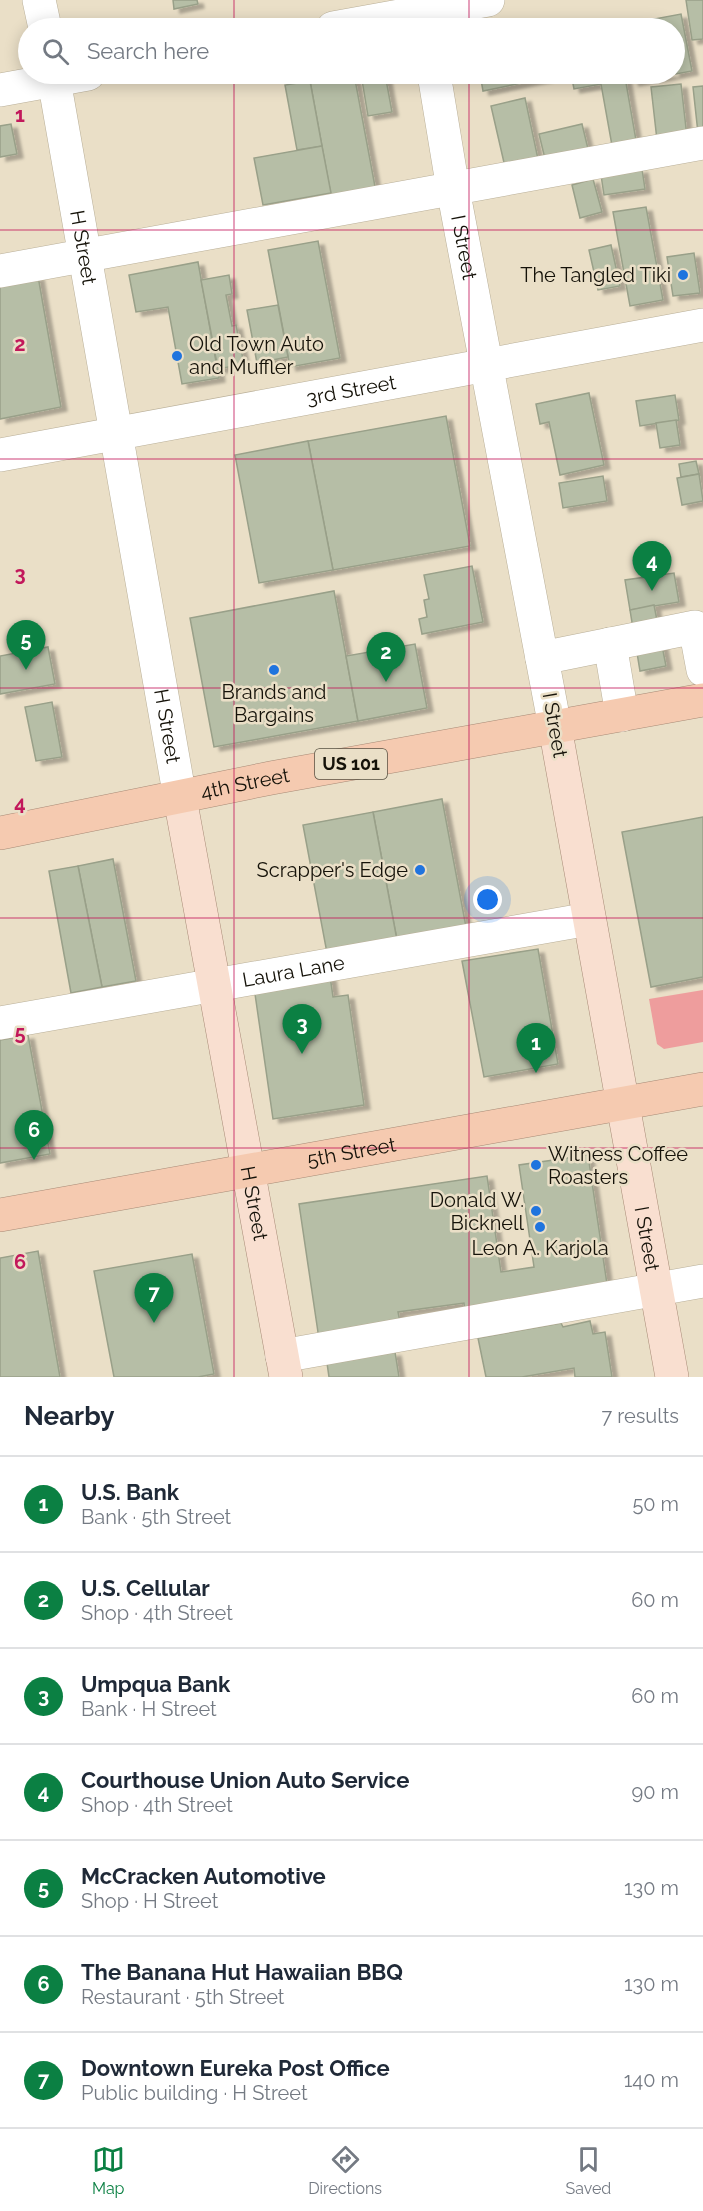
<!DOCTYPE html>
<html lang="en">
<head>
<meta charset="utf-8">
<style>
	body { margin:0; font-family:Raleway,sans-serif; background:#f6f6f7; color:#1f2937 }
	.you { position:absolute; left:488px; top:900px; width:21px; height:21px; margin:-15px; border:4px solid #fff; border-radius:50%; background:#1a73e8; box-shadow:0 0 0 9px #1a73e833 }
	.badge { display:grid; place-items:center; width:39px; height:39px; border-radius:50%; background:#0b8043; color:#fff; font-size:20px; font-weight:700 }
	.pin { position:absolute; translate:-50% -50px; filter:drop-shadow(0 2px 3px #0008) }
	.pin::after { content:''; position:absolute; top:32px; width:21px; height:18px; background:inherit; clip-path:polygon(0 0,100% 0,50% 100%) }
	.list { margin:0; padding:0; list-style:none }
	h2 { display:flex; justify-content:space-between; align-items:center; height:78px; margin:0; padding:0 24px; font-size:26px }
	h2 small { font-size:20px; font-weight:400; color:#747a83 }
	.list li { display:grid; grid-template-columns:39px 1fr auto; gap:18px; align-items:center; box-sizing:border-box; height:96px; padding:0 24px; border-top:2px solid #e0e1e3 }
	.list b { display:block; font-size:22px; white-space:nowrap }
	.list p { margin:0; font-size:20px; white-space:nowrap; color:#747a83 }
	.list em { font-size:20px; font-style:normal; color:#747a83 }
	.icon { flex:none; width:33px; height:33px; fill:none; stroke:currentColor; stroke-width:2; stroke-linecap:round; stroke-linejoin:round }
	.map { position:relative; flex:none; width:703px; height:1377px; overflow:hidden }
	.search { position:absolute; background:#fff; box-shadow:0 3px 15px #0003; left:18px; right:18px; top:18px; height:66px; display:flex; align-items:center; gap:15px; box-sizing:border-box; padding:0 21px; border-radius:33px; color:#747a83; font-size:22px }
	.sheet { height:750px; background:#fff }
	nav { display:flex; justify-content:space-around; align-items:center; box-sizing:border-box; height:84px; border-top:2px solid #e0e1e3; background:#fff; font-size:16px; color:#747a83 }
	nav a { display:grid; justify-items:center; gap:3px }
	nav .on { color:#0b8043 }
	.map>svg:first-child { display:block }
	.green { fill:#ee9d9d }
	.building { fill:#b6bea6; stroke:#99a089; stroke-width:1.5; filter:url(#shadow) }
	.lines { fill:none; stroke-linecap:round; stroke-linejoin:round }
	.minor-casing { stroke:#b9af98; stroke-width:34 }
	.major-casing { stroke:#a78a76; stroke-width:34 }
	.highway-casing { stroke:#a78a76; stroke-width:34 }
	.minor { stroke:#fff; stroke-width:33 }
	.major { stroke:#f9dfd0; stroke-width:33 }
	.highway { stroke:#f5cab0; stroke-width:33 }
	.grid { fill:none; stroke:#c2185b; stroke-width:1.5; stroke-opacity:0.55 }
	.poi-dot { fill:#2074de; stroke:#eadfc7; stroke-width:2 }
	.labels { text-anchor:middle; stroke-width:5; stroke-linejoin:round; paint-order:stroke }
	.shield { fill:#eadfc7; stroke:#555042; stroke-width:1.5 }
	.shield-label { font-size:18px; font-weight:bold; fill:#151209 }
	.street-label { font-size:20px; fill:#151209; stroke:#eadfc7 }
	.poi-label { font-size:20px; fill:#151209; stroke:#eadfc7; text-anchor:end }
	.grid-label { font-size:20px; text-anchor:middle; font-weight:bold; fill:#c2185b; stroke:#eadfc7; stroke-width:5; stroke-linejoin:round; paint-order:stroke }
</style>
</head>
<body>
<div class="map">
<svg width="703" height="1377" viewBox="0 0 703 1377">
	<defs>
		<filter id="shadow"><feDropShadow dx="6" dy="4" stdDeviation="1.5" flood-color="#0004"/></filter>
	</defs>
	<rect width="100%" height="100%" fill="#eadfc7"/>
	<!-- green -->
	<path class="green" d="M703,990V1042L664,1049L657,1044L649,999Z"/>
	<!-- building -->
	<g class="building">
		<path d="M173,0H197L198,4L174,9Z"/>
		<path d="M686,0H703V39L692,40Z"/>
		<path d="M681,14L692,71L633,82L631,74H674V28H623L622,25Z"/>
		<path d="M347,74H354L376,192L332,201L310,81Z"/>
		<path d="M361,74H385L392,112L368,116Z"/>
		<path d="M480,74H545L546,78L483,91Z"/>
		<path d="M571,74H614L615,79L625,77L637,146L613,151L601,84L574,89Z"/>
		<path d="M310,81L322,146L297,150L285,85Z"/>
		<path d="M681,84L687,137L657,140L651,87Z"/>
		<path d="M703,86V132L698,133L693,87Z"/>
		<path d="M525,98L538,159L505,167L491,106Z"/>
		<path d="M11,124L17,154L0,157V126Z"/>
		<path d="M582,124L589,153L546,163L539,134Z"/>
		<path d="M322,146L331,193L263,205L254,158Z"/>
		<path d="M642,169L645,189L604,195L601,175Z"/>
		<path d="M593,179L602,212L580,218L572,185Z"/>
		<path d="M646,207L663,300L630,306L613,212Z"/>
		<path d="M318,241L340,358L290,367L268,250Z"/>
		<path d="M611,245L620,286L598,290L589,250Z"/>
		<path d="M694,253L700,293L673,296L667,257Z"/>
		<path d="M198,262L219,378L182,384L168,307L136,312L129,275Z"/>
		<path d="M229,275L232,294L226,295L232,326L236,325L244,364L218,369L201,280Z"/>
		<path d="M38,276L61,407L0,419V283Z"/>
		<path d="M278,305L288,357L257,363L247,310Z"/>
		<path d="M589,393L604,465L560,475L549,422L540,424L536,404Z"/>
		<path d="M675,395L679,420L640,426L636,401Z"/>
		<path d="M446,416L470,546L333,570L308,441Z"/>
		<path d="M676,420L680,445L660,448L656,423Z"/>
		<path d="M308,441L333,570L259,583L235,455Z"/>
		<path d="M696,461L699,474L681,477L679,464Z"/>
		<path d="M699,474L703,501L682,505L677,478Z"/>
		<path d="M603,476L607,501L563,508L559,483Z"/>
		<path d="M472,566L483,622L422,634L419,619L427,617L424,600L429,599L424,575Z"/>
		<path d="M674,573L679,602L630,610L625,580Z"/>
		<path d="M334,591L358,721L214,747L190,618Z"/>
		<path d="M654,605L666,666L640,671L630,610Z"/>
		<path d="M415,644L427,708L358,721L346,656Z"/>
		<path d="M48,647L55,684L0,694V656Z"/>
		<path d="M52,702L62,757L36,761L25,707Z"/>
		<path d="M442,799L466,927L397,940L373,812Z"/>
		<path d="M373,812L397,940L327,953L303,825Z"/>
		<path d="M703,817V977L651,987L622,832Z"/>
		<path d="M113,859L136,981L102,987L78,866Z"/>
		<path d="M78,866L102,987L71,993L49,871Z"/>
		<path d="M538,949L558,1064L484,1077L462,961Z"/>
		<path d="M330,976L333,997L348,995L364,1105L273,1119L254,987Z"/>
		<path d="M28,1035L50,1154L0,1163V1040Z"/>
		<path d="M588,1155L608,1291L465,1312L464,1303L398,1312L401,1327L319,1339L299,1204L487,1176L501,1272L534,1267L519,1165Z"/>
		<path d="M38,1251L60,1377H0V1258Z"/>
		<path d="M192,1254L214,1374L198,1377H114L94,1271Z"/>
		<path d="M590,1321L593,1334L605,1332L612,1377H575L574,1368L522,1377H486L478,1338L561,1323L563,1327Z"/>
		<path d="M395,1352L399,1377H329L327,1363Z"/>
	</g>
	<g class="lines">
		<defs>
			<g id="minor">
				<path d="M39,0L45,28"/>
				<path d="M333,28L488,0"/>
				<path id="s1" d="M53,74L180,798"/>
				<path id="s2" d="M434,74L453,189L555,727"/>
				<path d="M0,90L88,74"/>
				<path d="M0,271L703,143"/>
				<path id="s3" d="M0,455L703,325"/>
				<path d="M610,644L622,715"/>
				<path d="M542,658L695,627L703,670"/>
				<path id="s4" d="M0,1023L589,919"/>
				<path d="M282,1356L703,1281"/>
			</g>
			<g id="major">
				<path id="s5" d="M555,727L672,1377"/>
				<path id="s6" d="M180,798L286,1377"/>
			</g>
			<g id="highway">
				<path id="s7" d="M0,833L271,778L703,700"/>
				<path id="s8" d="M0,1215L703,1089"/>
			</g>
		</defs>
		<!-- minor casing -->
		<use href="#minor" class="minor-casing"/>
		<!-- major casing -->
		<use href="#major" class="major-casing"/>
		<!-- highway casing -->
		<use href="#highway" class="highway-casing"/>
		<!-- minor -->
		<use href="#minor" class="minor"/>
		<!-- major -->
		<use href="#major" class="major"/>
		<!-- highway -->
		<use href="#highway" class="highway"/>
	</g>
	<!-- grid -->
	<path class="grid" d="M234,0V28M469,0V28M234,74V1377M469,74V1377M0,230H703M0,459H703M0,688H703M0,918H703M0,1148H703"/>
	<!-- markers -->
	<g class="poi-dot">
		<circle cx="683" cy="275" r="6"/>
		<circle cx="177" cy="356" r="6"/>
		<circle cx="274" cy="670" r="6"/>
		<circle cx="420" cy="870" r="6"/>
		<circle cx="536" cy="1165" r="6"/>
		<circle cx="536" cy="1211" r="6"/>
		<circle cx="540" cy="1227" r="6"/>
	</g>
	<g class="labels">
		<!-- shield labels -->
		<rect class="shield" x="315" y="749" width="72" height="30" rx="4.5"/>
		<g class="shield-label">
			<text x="351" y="770">US 101</text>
		</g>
		<!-- street labels -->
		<g class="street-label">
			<text dy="7" stroke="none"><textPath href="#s1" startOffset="176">H Street</textPath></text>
			<text dy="7" stroke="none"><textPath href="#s2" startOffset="176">I Street</textPath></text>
			<text dy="7" stroke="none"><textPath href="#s3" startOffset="357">3rd Street</textPath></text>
			<text transform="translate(555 725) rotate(80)" y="7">I Street</text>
			<text dy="7" stroke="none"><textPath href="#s1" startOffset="662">H Street</textPath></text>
			<text dy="7" stroke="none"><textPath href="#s7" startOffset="250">4th Street</textPath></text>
			<text dy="7" stroke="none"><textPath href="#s4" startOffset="298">Laura Lane</textPath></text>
			<text dy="7" stroke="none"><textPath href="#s8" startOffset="357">5th Street</textPath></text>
			<text dy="7" stroke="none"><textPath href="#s6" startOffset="412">H Street</textPath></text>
			<text dy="7" stroke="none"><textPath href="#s5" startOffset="520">I Street</textPath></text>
		</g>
		<!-- poi labels -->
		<g class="poi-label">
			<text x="671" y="282">The Tangled Tiki</text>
			<text x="189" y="351" text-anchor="start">Old Town Auto<tspan x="189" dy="23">and Muffler</tspan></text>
			<text x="274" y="699" text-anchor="middle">Brands and<tspan x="274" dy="23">Bargains</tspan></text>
			<text x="408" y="877">Scrapper's Edge</text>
			<text x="548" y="1161" text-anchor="start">Witness Coffee<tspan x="548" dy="23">Roasters</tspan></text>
			<text x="524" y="1207">Donald W.<tspan x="524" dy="23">Bicknell</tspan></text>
			<text x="540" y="1255" text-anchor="middle">Leon A. Karjola</text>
		</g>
	</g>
	<g class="grid-label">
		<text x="20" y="122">1</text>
		<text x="20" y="351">2</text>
		<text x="20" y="581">3</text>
		<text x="20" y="810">4</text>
		<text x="20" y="1040">5</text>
		<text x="20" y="1269">6</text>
	</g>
</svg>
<div class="you"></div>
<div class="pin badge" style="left:536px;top:1073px">1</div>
<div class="pin badge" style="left:386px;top:682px">2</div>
<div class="pin badge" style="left:302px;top:1054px">3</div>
<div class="pin badge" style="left:652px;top:591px">4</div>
<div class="pin badge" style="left:26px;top:670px">5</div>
<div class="pin badge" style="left:34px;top:1160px">6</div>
<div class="pin badge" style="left:154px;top:1323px">7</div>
<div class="search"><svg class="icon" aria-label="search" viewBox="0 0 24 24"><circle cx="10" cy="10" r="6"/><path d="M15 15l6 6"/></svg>Search here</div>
</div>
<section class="sheet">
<h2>Nearby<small>7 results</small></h2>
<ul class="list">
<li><span class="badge">1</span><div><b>U.S. Bank</b><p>Bank · 5th Street</p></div><em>50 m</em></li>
<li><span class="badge">2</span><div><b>U.S. Cellular</b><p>Shop · 4th Street</p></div><em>60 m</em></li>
<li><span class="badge">3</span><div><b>Umpqua Bank</b><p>Bank · H Street</p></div><em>60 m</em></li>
<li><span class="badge">4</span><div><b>Courthouse Union Auto Service</b><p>Shop · 4th Street</p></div><em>90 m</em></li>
<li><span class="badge">5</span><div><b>McCracken Automotive</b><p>Shop · H Street</p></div><em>130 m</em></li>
<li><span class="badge">6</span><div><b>The Banana Hut Hawaiian BBQ</b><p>Restaurant · 5th Street</p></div><em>130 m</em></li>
<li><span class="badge">7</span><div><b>Downtown Eureka Post Office</b><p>Public building · H Street</p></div><em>140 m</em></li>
</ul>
</section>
<nav>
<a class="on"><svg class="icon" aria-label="map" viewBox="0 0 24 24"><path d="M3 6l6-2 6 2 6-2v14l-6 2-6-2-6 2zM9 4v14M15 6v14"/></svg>Map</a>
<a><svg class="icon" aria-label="directions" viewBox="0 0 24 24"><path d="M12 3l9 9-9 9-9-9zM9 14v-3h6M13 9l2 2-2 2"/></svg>Directions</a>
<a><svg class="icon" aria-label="saved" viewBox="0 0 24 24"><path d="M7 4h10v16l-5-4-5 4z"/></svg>Saved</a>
</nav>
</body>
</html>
